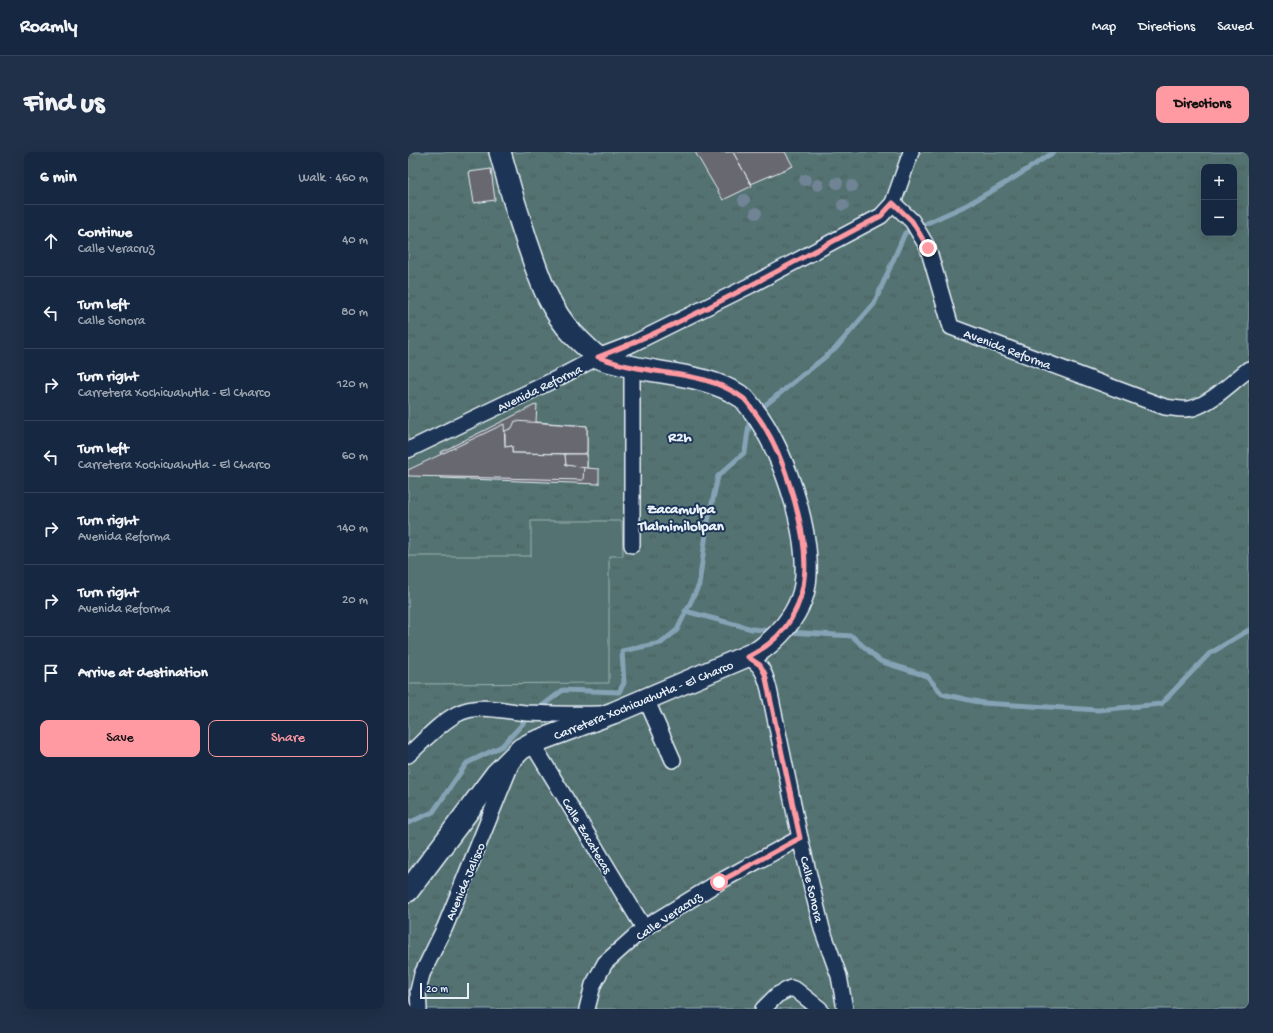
<!DOCTYPE html>
<html lang="en">
<head>
<meta charset="utf-8">
<style>
	body { margin:0; font-family:"Gochi Hand",sans-serif; background:#1f3048; color:#f1f3f6 }
	.controls { position:absolute; right:12px; top:12px; display:grid; overflow:hidden; border-radius:8px; box-shadow:0 4px 16px #0002 }
	.controls button { width:36px; height:36px; display:grid; place-items:center; padding:0; border:0; border-bottom:1px solid #35445a; background:#162841; color:#f1f3f6; font:20px sans-serif }
	.scale { position:absolute; left:12px; bottom:10px; width:49px; box-sizing:border-box; padding-left:4px; border:2px solid #e8f1f8; border-top:0; font-size:11px; line-height:14px; white-space:nowrap; color:#e8f1f8; -webkit-text-stroke:3px #1d3557; paint-order:stroke }
	.stop { position:absolute; width:12px; height:12px; margin:-9px; border:3px solid #ff9aa2; border-radius:50%; background:#fff }
	.stop.end { background:#ff9aa2; border-color:#fff; box-shadow:0 1px 4px #0008 }
	.list { margin:0; padding:0; list-style:none }
	h2 { display:flex; justify-content:space-between; align-items:center; height:52px; margin:0; padding:0 16px; font-size:17px }
	h2 small { font-size:13px; font-weight:400; color:#9ea6b1 }
	.list li { display:grid; grid-template-columns:26px 1fr auto; gap:12px; align-items:center; box-sizing:border-box; height:72px; padding:0 16px; border-top:1px solid #35445a }
	.list b { display:block; font-size:15px; white-space:nowrap }
	.list p { margin:0; font-size:13px; white-space:nowrap; color:#9ea6b1 }
	.list em { font-size:13px; font-style:normal; color:#9ea6b1 }
	.actions { display:flex; gap:8px; padding:12px 16px }
	.actions a { flex:1; padding:9px 0; border:1px solid #ff9aa2; border-radius:8px; text-align:center; font-size:14px; color:#ff9aa2 }
	.actions .main { background:#ff9aa2; color:#111 }
	.icon { flex:none; width:22px; height:22px; fill:none; stroke:currentColor; stroke-width:2; stroke-linecap:round; stroke-linejoin:round }
	.map { position:relative; flex:none; width:841px; height:857px; overflow:hidden; border-radius:8px }
	header { display:flex; align-items:center; gap:24px; box-sizing:border-box; height:56px; padding:0 20px; background:#162841; border-bottom:1px solid #35445a }
	header strong { font-size:19px }
	nav { display:flex; gap:22px; margin-inline-start:auto; font-size:14px }
	.intro { display:flex; align-items:center; justify-content:space-between; box-sizing:border-box; height:96px; padding:0 24px }
	h1 { margin:0; font-size:28px }
	.button { padding:10px 18px; border-radius:8px; background:#ff9aa2; color:#111; font-size:14px; font-weight:700 }
	main { display:flex; gap:24px; padding:0 24px }
	aside { flex:1; background:#162841; border-radius:8px; box-shadow:0 4px 16px #0002 }
	.map>svg:first-child { display:block }
	.park { fill:url(#park-tufts); stroke:#9eb2b4; fill-rule:evenodd }
	.garden { fill:#537271; stroke:#9eb2b4 }
	.lines { fill:none; stroke-linecap:round; stroke-linejoin:round }
	.stream { stroke:#86a3b6; stroke-width:5 }
	.building { fill:#686771; stroke:#e8f1f8 }
	.minor-casing { stroke:#e8f1f8; stroke-width:18 }
	.secondary-casing { stroke:#e8f1f8; stroke-width:24 }
	.minor { stroke:#1d3557; stroke-width:15 }
	.secondary { stroke:#1d3557; stroke-width:21 }
	.tree { fill:#708496 }
	.route { stroke:#ff9aa2; stroke-width:5 }
	.labels { text-anchor:middle; stroke-width:4; stroke-linejoin:round; paint-order:stroke }
	.street-label { font-size:13px; fill:#e8f1f8; stroke:#1d3557 }
	.quarter-label { font-size:15px; font-weight:bold; fill:#e8f1f8; stroke:#1d3557 }
</style>
</head>
<body>
<header>
<strong>Roamly</strong>
<nav><a>Map</a><a>Directions</a><a>Saved</a></nav>
</header>
<div class="intro"><h1>Find us</h1><a class="button">Directions</a></div>
<main>
<aside>
<h2>6 min<small>Walk · 460 m</small></h2>
<ul class="list">
<li><svg class="icon" aria-label="ahead" viewBox="0 0 24 24"><path d="M12 20V5M6 11l6-6 6 6"/></svg><div><b>Continue</b><p>Calle Veracruz</p></div><em>40 m</em></li>
<li><svg class="icon" aria-label="left" viewBox="0 0 24 24"><path d="M17 20v-9H6M10 6l-5 5 5 5"/></svg><div><b>Turn left</b><p>Calle Sonora</p></div><em>80 m</em></li>
<li><svg class="icon" aria-label="right" viewBox="0 0 24 24"><path d="M7 20v-9h11M14 6l5 5-5 5"/></svg><div><b>Turn right</b><p>Carretera Xochicuahutla - El Charco</p></div><em>120 m</em></li>
<li><svg class="icon" aria-label="left" viewBox="0 0 24 24"><path d="M17 20v-9H6M10 6l-5 5 5 5"/></svg><div><b>Turn left</b><p>Carretera Xochicuahutla - El Charco</p></div><em>60 m</em></li>
<li><svg class="icon" aria-label="right" viewBox="0 0 24 24"><path d="M7 20v-9h11M14 6l5 5-5 5"/></svg><div><b>Turn right</b><p>Avenida Reforma</p></div><em>140 m</em></li>
<li><svg class="icon" aria-label="right" viewBox="0 0 24 24"><path d="M7 20v-9h11M14 6l5 5-5 5"/></svg><div><b>Turn right</b><p>Avenida Reforma</p></div><em>20 m</em></li>
<li><svg class="icon" aria-label="arrive" viewBox="0 0 24 24"><path d="M6 21V4h12l-3 4 3 4H6"/></svg><div><b>Arrive at destination</b></div></li>
</ul>
<div class="actions"><a class="main">Save</a><a>Share</a></div>
</aside>
<div class="map">
<svg width="841" height="857" viewBox="0 0 841 857">
	<defs>
		<pattern id="park-tufts" width="24" height="20" patternUnits="userSpaceOnUse"><rect width="24" height="20" fill="#537271"/><path d="M3 7l-1-3M5 7V3M7 7l1-3M15 17l-1-3M17 17v-4M19 17l1-3" fill="none" stroke="#4c5b5c"/></pattern>
	</defs>
	<rect width="100%" height="100%" fill="#1d3557"/>
	<filter id="ink" filterUnits="userSpaceOnUse"><feTurbulence type="fractalNoise" baseFrequency=".025" numOctaves="2"/><feDisplacementMap in="SourceGraphic" scale="8" xChannelSelector="R" yChannelSelector="G"/><feConvolveMatrix kernelMatrix="1 2 1 2 8 2 1 2 1" color-interpolation-filters="sRGB"/></filter>
	<g filter="url(#ink)">
		<!-- park -->
		<path class="park" d="M0,0H841V857H0ZM796,15H826V81H796Z"/>
		<!-- garden -->
		<path class="garden" d="M123,369H214L215,404H201V531L0,532V404H123Z"/>
		<g class="lines">
			<!-- stream -->
			<g class="stream">
				<path d="M351,258L427,197L466,152L497,81L559,53L601,29L646,0"/>
				<path d="M277,459L344,477L366,479"/>
				<path d="M380,480L444,484L472,509L519,524L534,542L575,551L690,558L753,552L801,502L841,478"/>
				<path d="M130,557L155,538L211,540L216,531L214,499L253,491L269,478L291,433L299,374L310,324L337,300L342,265"/>
				<path d="M0,671L25,660L59,611L94,594L121,565"/>
			</g>
		</g>
		<!-- building -->
		<g class="building">
			<path d="M287,0H325L344,34L315,48Z"/>
			<path d="M325,0H377L385,14L343,32Z"/>
			<path d="M83,17L87,48L66,51L61,20Z"/>
			<path d="M129,252L128,270L179,274V316L191,317V332L33,326V300Z"/>
			<path d="M107,269L179,274V300L176,302L104,301V294L97,295V279L104,276Z"/>
			<path d="M96,272L97,295L104,294V301L157,302L158,313L176,314L175,328L0,324V318Z"/>
			<path d="M157,302H179V316L158,313Z"/>
		</g>
		<g class="lines">
			<defs>
				<g id="minor">
					<path d="M485,51L504,69L520,96L543,175L757,255C766,256 776,259 785,256C805,250 824,230 841,217"/>
					<path d="M224,215V393"/>
					<path d="M0,298L152,225L190,205L224,192L343,133L473,64L485,51L503,0"/>
					<path d="M340,505C354,513 357,522 361,537L392,686L414,777L431,824L437,857"/>
					<path d="M238,547L265,608"/>
					<path d="M124,591L236,776"/>
					<path d="M0,603C16,589 30,572 49,562C70,551 95,559 118,561C142,562 166,563 191,562"/>
					<path d="M11,857L10,839L14,822L37,775L104,610"/>
					<path d="M179,857L185,833L197,811L236,776L311,730L392,686"/>
					<path d="M355,857L369,843L383,836L388,838L412,857"/>
				</g>
				<path id="secondary" d="M0,739L88,622L113,597L124,591L205,561L351,499C369,486 385,468 393,448C412,401 375,295 345,258C342,254 338,248 334,245C296,221 254,223 212,212C206,210 195,209 190,205C185,202 170,187 165,182C140,156 131,124 119,90C109,60 100,30 92,0"/>
			</defs>
			<!-- minor casing -->
			<use href="#minor" class="minor-casing"/>
			<!-- secondary casing -->
			<use href="#secondary" class="secondary-casing"/>
			<!-- minor -->
			<use href="#minor" class="minor"/>
			<!-- secondary -->
			<use href="#secondary" class="secondary"/>
		</g>
		<!-- trees -->
		<g class="tree">
			<circle cx="397" cy="28" r="6"/>
			<circle cx="429" cy="31" r="6"/>
			<circle cx="410" cy="33" r="6"/>
			<circle cx="444" cy="34" r="6"/>
			<circle cx="336" cy="48" r="6"/>
			<circle cx="435" cy="53" r="6"/>
			<circle cx="348" cy="61" r="6"/>
		</g>
	</g>
	<g class="lines" filter="url(#ink)">
		<!-- route -->
		<path class="route" d="M311,730L392,686L357,522L352,513L340,505C419,465 400,384 376,316C368,294 359,276 345,258C342,254 339,249 335,246C303,222 262,223 225,215C213,213 201,209 190,205C288,167 380,112 473,64L485,51L504,69L520,96"/>
	</g>
	<g class="labels">
		<!-- street labels -->
		<g class="street-label">
			<text transform="translate(600 196) rotate(21)" y="5">Avenida Reforma</text>
			<text transform="translate(131 235) rotate(-26)" y="5">Avenida Reforma</text>
			<text transform="translate(235 547) rotate(-22)" y="5">Carretera Xochicuahutla - El Charco</text>
			<text transform="translate(180 683) rotate(59)" y="5">Calle Zacatecas</text>
			<text transform="translate(56 729) rotate(-67)" y="5">Avenida Jalisco</text>
			<text transform="translate(405 737) rotate(77)" y="5">Calle Sonora</text>
			<text transform="translate(260 763) rotate(-34)" y="5">Calle Veracruz</text>
		</g>
		<!-- quarter labels -->
		<g class="quarter-label">
			<text x="272" y="289">R2h</text>
			<text x="273" y="361">Zacamulpa<tspan x="273" dy="17">Tlalmimilolpan</tspan></text>
		</g>
	</g>
</svg>
<div class="controls">
<button>+</button>
<button>−</button>
</div>
<div class="scale">20 m</div>
<div class="stop" style="left:311px;top:730px"></div>
<div class="stop end" style="left:520px;top:96px"></div>
</div>
</main>
</body>
</html>
